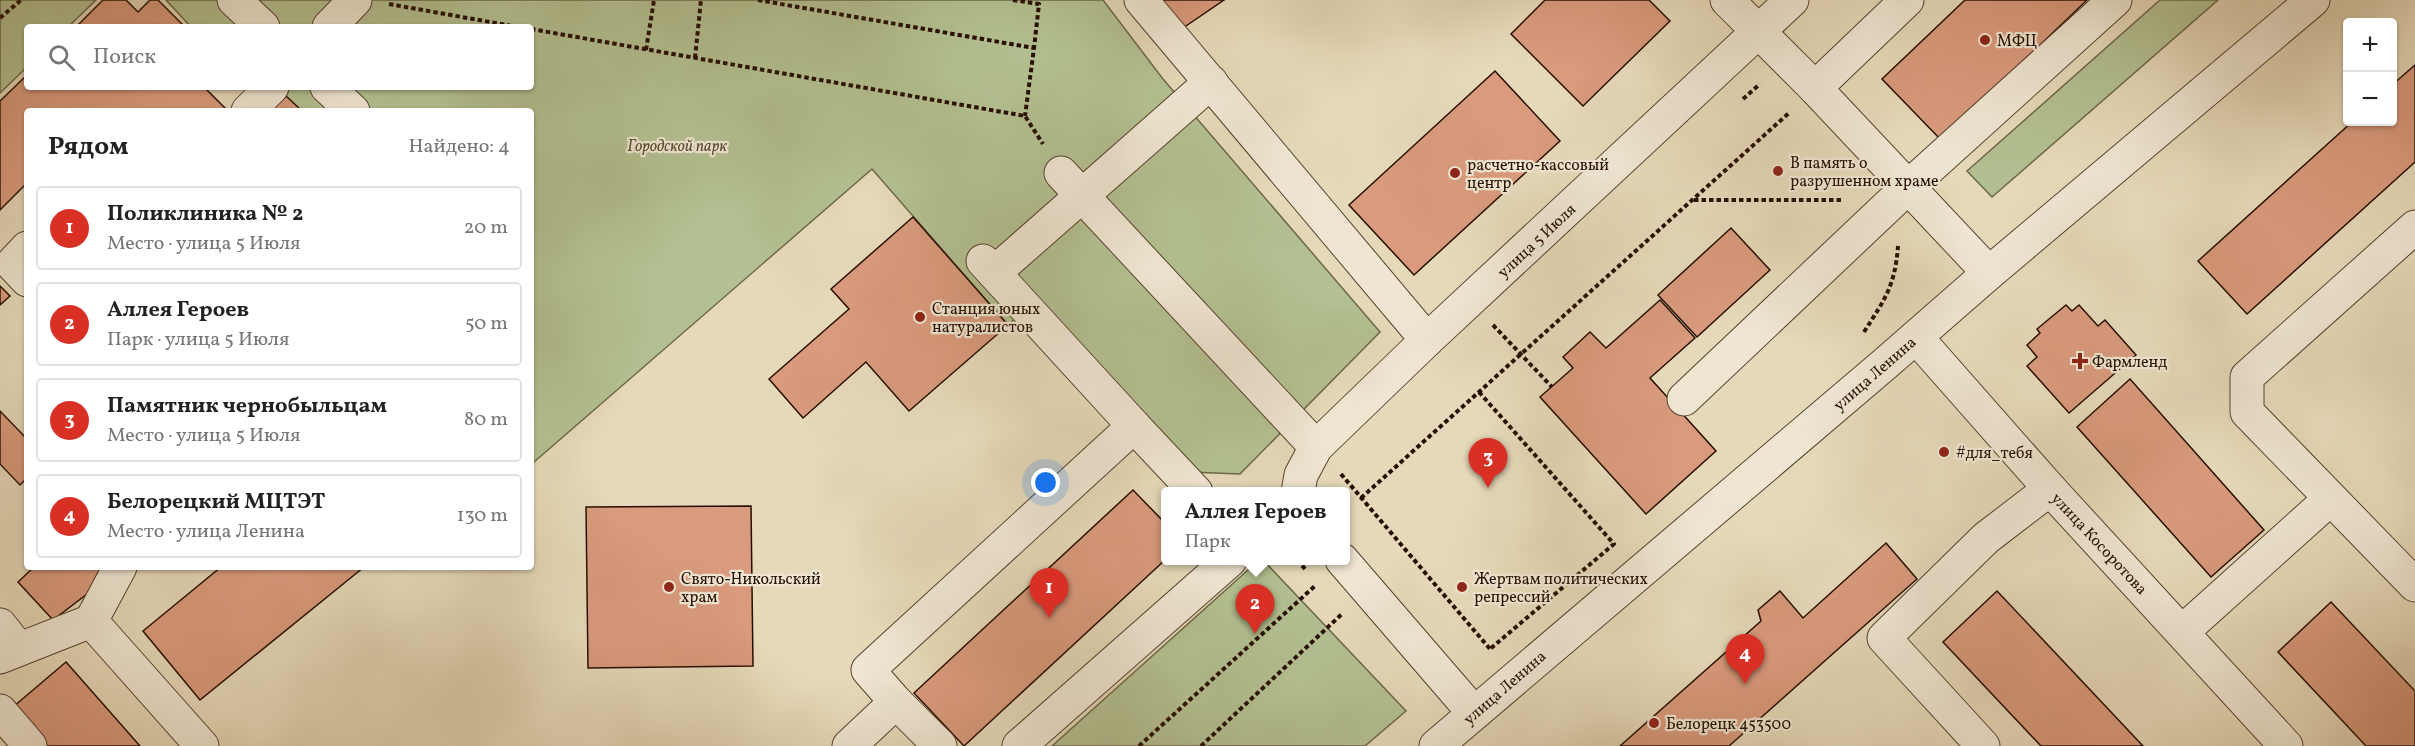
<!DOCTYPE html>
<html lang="ru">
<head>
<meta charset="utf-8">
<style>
	body { margin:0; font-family:Vollkorn,serif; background:#f2f2f2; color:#222 }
	.controls { position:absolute; right:18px; top:18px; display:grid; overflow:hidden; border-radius:6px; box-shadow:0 2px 4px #0004 }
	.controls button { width:54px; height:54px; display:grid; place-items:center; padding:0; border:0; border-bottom:2px solid #e0e0e0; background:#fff; color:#222; font:30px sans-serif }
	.you { position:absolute; left:1046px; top:483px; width:21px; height:21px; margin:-15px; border:4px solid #fff; border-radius:50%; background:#1a73e8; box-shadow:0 0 0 9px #1a73e833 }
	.badge { display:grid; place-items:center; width:39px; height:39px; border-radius:50%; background:#d93025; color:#fff; font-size:20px; font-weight:700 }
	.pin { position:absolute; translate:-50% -50px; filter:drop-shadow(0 2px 3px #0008) }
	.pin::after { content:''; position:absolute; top:32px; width:21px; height:18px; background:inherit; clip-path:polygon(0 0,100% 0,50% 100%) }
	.popup { position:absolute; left:1161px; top:487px; width:189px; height:78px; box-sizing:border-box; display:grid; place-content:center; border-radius:6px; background:#fff; filter:drop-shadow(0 2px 4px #0005); font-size:20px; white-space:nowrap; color:#767676 }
	.popup b { font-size:22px; color:#222 }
	.popup::after { content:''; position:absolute; left:50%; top:100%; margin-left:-12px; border:12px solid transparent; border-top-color:#fff }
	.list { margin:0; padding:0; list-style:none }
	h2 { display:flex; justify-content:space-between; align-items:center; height:78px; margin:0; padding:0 24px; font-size:26px }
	h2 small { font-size:20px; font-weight:400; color:#767676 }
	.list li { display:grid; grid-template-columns:39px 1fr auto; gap:18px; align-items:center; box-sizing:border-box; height:84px; margin:0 12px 12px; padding:0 12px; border:2px solid #e0e0e0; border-radius:6px }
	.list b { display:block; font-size:22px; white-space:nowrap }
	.list p { margin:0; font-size:20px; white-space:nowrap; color:#767676 }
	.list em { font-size:20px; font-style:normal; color:#767676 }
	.icon { flex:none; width:33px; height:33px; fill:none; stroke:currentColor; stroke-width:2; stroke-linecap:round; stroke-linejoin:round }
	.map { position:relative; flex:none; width:2415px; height:746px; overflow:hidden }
	.search { position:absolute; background:#fff; box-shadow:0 2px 4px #0004; left:24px; top:24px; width:510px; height:66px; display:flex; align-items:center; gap:15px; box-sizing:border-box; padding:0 21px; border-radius:6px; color:#767676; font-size:22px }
	.panel { position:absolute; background:#fff; box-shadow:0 2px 4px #0004; left:24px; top:108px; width:510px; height:462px; border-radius:6px }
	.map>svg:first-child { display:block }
	.green { fill:#b3c091; stroke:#6d6849; stroke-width:1.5 }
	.building { fill:#d99a7d; stroke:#270f01; stroke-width:1.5 }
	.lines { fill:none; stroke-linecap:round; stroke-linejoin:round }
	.minor-casing { stroke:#57422f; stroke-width:35 }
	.path { stroke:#270f01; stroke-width:4; stroke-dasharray:4.5 3; stroke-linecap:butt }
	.minor { stroke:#efe6d2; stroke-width:33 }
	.poi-dot { fill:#8f2418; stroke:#efe6d2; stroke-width:2 }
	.labels { text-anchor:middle; stroke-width:4.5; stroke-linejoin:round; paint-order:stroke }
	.poi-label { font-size:16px; fill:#270f01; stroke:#efe6d2; text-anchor:start }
	.park-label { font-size:16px; font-style:italic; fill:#584d33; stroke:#efe6d2 }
	.street-label { font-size:16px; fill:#270f01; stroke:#efe6d2 }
</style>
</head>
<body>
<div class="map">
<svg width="2415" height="746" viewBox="0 0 2415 746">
	<rect width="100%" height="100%" fill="#e6d9b9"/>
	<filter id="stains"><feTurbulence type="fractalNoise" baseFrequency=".00333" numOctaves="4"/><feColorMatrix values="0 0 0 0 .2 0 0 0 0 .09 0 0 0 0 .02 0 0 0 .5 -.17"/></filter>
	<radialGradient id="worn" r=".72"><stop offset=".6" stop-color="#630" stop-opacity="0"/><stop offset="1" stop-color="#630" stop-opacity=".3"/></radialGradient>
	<!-- green -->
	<g class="green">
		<path d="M0,0H96L68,27H27V67L0,93Z"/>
		<path d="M166,0H1103L1163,79L1380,332L1240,474L1190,472L1034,303L1008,325L872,169L534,462L531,459V111H263L266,108L246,87H531V27H191Z"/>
		<path d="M2160,0H2218L1992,197L1967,171Z"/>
		<path d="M1258,561H1264L1406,711L1365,746H1052Z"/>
	</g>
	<!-- building -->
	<g class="building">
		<path d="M103,0H126L138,12L150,0H158L185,27H76Z"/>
		<path d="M1159,0H1224L1180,30Z"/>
		<path d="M1545,0H1649L1670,21L1583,106L1511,34Z"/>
		<path d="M1965,0H2087L1941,140L1882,79Z"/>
		<path d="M2415,65V162L2247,314L2198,261L2352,122H2392V85Z"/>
		<path d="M1495,71L1560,141L1414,275L1349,205Z"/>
		<path d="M27,75V87H204L228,111H27V183L0,210V101Z"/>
		<path d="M286,96L302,111H271Z"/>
		<path d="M913,217L1008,325L909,411L866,362L803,418L769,379L849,309L831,289Z"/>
		<path d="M1731,228L1770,270L1697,337L1658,295Z"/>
		<path d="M0,286L10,296L0,305Z"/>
		<path d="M1660,300L1695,338L1650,378L1716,451L1646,514L1540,397L1573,368L1563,357L1590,332L1606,348Z"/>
		<path d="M2066,305L2072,311L2079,305L2098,326L2105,320L2136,355L2069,413L2027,366L2037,357L2027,345L2040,333L2037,329Z"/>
		<path d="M2130,379L2264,530L2211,577L2077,427Z"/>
		<path d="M0,411L27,439V478L20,485L0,464Z"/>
		<path d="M1133,490L1165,523V560L964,746L914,693Z"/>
		<path d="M751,506L753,666L588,668L586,507Z"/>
		<path d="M1886,543L1917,579L1729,746H1620L1761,621L1758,610L1780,591L1803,618Z"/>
		<path d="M34,567H101L87,594L53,620L18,582Z"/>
		<path d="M221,567H364L200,700L143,631Z"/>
		<path d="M1997,591L2143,746H2041L1943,642Z"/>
		<path d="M2331,602L2415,691V746H2366L2278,652Z"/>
		<path d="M66,662L140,746H46L13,707Z"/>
	</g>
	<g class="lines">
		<defs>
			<g id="minor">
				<path d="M234,0L263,27"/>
				<path d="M1141,0L1427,340"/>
				<path d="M1727,0L1815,88L1989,273"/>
				<path d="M329,27L355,0"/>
				<path d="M327,87L353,111"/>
				<path d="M1815,88L1907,0"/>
				<path d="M248,111L272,87"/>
				<path d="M1061,173L1316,447"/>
				<path d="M2415,227L2247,377V412L2415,585"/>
				<path d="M27,248L12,264L27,280"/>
				<path d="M983,261L1134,426"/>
				<path d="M994,273L1211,82"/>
				<path d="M1916,337L2050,489L2286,746"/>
				<path d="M1684,399L1907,188L2115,0"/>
				<path d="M1298,492L1301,475L1316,447L1427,340L1792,0"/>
				<path d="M1342,560L1474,713"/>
				<path d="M91,621L202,746"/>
				<path d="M0,625L19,649"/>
				<path d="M2182,632L2330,499"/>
				<path d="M0,657L91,621L120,567"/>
				<path d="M0,711L30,746"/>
				<path d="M849,746L896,702"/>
				<path d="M940,746L896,702L868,670L1134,426L1196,492"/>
				<path d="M1019,746L1230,560"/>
				<path d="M1436,746L1886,363L1989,273L2313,0"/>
				<path d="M1983,746L1884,638L1986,538L2050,489"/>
			</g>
		</defs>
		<!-- minor casing -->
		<use href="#minor" class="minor-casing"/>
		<!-- path -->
		<g class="path">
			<path d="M758,0L1034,48L1025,116"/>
			<path d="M1013,0L1039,4L1034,48"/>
			<path d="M389,4L518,27"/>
			<path d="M0,18L21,0"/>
			<path d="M531,29L1025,116L1043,144"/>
			<path d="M646,50L654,0"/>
			<path d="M695,58L701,0"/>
			<path d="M1743,99L1760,84"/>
			<path d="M1694,200H1842"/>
			<path d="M1493,325L1552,387"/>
			<path d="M1864,332C1885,299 1895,286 1898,246"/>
			<path d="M1479,392L1614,544L1490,649"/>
			<path d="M1341,474L1490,649"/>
			<path d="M1361,498L1789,113"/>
			<path d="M1297,560L1307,571"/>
			<path d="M1139,746L1316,585"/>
			<path d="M1201,746L1343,613"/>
		</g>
		<!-- minor -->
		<use href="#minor" class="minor"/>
	</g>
	<!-- markers -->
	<g class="poi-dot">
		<circle cx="1985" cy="40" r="6"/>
		<circle cx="1778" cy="171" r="6"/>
		<circle cx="1455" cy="173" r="6"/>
		<circle cx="920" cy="317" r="6"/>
		<path d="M2077 352h6v6h6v6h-6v6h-6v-6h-6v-6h6z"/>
		<circle cx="1944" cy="452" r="6"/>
		<circle cx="669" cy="587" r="6"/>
		<circle cx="1462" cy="587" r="6"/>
		<circle cx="1654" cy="723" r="6"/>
	</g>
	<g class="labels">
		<!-- poi labels -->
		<g class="poi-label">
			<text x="1997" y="46">МФЦ</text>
			<text x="1790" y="168">В память о<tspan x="1790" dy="18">разрушенном храме</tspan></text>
			<text x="1467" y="170">расчетно-кассовый<tspan x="1467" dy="18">центр</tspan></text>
			<text x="932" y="314">Станция юных<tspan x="932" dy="18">натуралистов</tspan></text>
			<text x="2092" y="367">Фармленд</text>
			<text x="1956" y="458">#для_тебя</text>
			<text x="681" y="584">Свято-Никольский<tspan x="681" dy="18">храм</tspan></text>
			<text x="1474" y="584">Жертвам политических<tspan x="1474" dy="18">репрессий</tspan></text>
			<text x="1666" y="729">Белорецк 453500</text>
		</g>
		<!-- park labels -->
		<g class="park-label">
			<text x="677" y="151">Городской парк</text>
		</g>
		<!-- street labels -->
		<g class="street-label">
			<text transform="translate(1536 240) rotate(-43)" y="6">улица 5 Июля</text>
			<text transform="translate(1874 373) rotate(-41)" y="6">улица Ленина</text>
			<text transform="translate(2100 543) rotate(47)" y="6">улица Косоротова</text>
			<text transform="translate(1504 687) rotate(-41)" y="6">улица Ленина</text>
		</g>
	</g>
	<rect width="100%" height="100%" filter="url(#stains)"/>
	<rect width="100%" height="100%" fill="url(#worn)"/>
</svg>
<div class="controls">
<button>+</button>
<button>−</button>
</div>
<div class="you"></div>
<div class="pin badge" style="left:1049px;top:618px">1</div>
<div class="pin badge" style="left:1255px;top:634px">2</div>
<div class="popup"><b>Аллея Героев</b>Парк</div>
<div class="pin badge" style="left:1488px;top:488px">3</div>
<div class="pin badge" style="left:1745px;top:684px">4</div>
<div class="search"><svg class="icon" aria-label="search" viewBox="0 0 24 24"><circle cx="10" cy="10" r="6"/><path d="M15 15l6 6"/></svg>Поиск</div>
<section class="panel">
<h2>Рядом<small>Найдено: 4</small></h2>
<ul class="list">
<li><span class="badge">1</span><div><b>Поликлиника № 2</b><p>Место · улица 5 Июля</p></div><em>20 m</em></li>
<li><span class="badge">2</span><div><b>Аллея Героев</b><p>Парк · улица 5 Июля</p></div><em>50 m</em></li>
<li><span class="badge">3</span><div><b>Памятник чернобыльцам</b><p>Место · улица 5 Июля</p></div><em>80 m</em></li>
<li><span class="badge">4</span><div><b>Белорецкий МЦТЭТ</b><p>Место · улица Ленина</p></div><em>130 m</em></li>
</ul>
</section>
</div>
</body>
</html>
